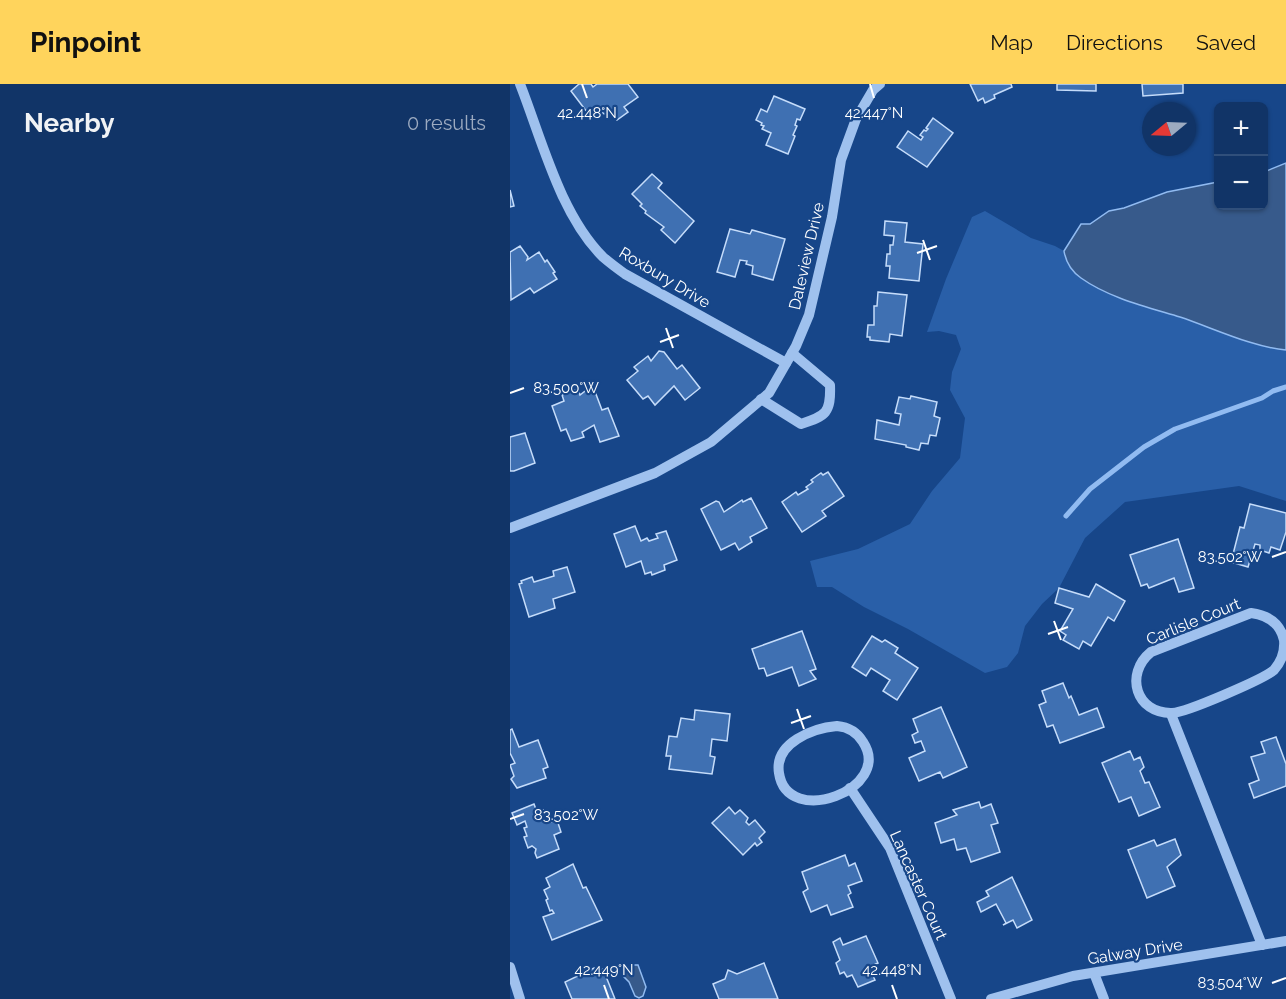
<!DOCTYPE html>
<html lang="en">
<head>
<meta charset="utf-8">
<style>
	body { margin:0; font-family:Raleway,sans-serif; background:#1e3f70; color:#f1f3f6 }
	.controls { position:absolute; right:18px; top:18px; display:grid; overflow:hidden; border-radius:9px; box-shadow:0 2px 4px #0004 }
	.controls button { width:54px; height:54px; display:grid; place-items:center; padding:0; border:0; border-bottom:2px solid #304f7b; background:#113467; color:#f1f3f6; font:30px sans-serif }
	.compass { position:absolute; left:632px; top:18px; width:54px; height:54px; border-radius:50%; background:#113467; box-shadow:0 2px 4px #0004; rotate:251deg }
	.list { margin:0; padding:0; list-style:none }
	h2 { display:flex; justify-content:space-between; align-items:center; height:78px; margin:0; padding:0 24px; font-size:26px }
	h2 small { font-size:20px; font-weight:400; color:#9caac0 }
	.map { position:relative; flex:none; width:776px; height:915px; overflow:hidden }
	header { display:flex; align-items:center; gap:36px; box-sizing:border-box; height:84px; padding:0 30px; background:#ffd45c; color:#111 }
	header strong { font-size:28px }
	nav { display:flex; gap:33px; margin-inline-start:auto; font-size:21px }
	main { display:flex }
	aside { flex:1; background:#113467 }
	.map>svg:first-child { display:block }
	.green { fill:#295fa8 }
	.water { fill:#375a8b; stroke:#91bbf1; stroke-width:1.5 }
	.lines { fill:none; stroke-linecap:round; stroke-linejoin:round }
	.stream { stroke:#91bbf1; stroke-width:5 }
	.building { fill:#3f70b2; stroke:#c5dcfa; stroke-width:1.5 }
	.minor { stroke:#9fc1ee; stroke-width:10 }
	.ticks { fill:none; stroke:#fff; stroke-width:2 }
	.labels { text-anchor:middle; stroke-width:4.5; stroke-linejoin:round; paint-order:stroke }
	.street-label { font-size:16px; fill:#fff; stroke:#174689 }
	.ticks-label { font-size:15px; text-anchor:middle; fill:#fff; stroke:#174689; stroke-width:4.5; stroke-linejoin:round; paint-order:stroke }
</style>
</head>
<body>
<header>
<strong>Pinpoint</strong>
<nav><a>Map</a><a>Directions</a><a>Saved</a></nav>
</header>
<main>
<aside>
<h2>Nearby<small>0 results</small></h2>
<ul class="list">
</ul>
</aside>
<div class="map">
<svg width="776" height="915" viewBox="0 0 776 915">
	<rect width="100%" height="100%" fill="#174689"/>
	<!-- green -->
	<path class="green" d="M475,127L521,154L545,162L657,225L776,258V417L729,402L615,418L575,454L549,504L532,520L515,542L508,569L497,583L475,589L398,545L354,523L322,503H307L300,477L348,465L400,440L422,407L450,374L455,334L440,306L442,288L451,265L446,251L429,247L417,248L436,195L462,133Z"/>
	<!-- water -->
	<g class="water">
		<path d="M776,79V266C742,263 703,244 670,233C637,223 599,214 571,194C561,187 556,179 554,167L571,140H580L599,127L614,124L657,108L708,98V122H754V88Z"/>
		<path d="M123,881H128L136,903L133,912L129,914L125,912L119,898L113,892L114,886Z"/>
	</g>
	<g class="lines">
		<!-- stream -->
		<path class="stream" d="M556,432L580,405L634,363L665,345L752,314L763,307L776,303"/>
	</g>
	<!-- building -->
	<g class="building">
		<path d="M69,0H81L83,3L87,0H118L128,13L114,23L118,28L107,36L101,29L98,31L92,29L90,26L80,32L61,7Z"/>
		<path d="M460,0H501L502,3L484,11L485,14L475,19L473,14L468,17Z"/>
		<path d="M547,0H586V7L547,6Z"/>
		<path d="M632,0H673V9L633,12Z"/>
		<path d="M264,12L295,25L290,36L287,35L285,41L287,42L283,51L285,52L278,70L256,61L261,49L252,45L254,42L251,41L252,39L246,36L251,25L257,28Z"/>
		<path d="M423,34L443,49L417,83L387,63L398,47L411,56L413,53L410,51L414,46L416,47L418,45L416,44Z"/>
		<path d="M142,90L152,99L148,104L184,137L165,159L151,146L154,143L135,129L136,127L130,122L132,120L122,110Z"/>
		<path d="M0,106L4,122L0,123Z"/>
		<path d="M375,137L397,139L395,158L413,160L409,197L379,194L380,182H376L377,170H380V161H383L384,152L374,151Z"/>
		<path d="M220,145L240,150L242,146L275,155L263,196L242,190L243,182L236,180L237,177L230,176L225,193L207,188Z"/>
		<path d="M10,162L18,173L17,176L29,168L35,178L37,176L45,188L43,189L47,195L24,209L20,204L1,216L0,168Z"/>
		<path d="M368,208L397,211L392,252L380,250L379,258L360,256V253H357L358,241H364V222H367Z"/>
		<path d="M149,267L154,268L167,285L172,281L190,304L175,316L164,302L145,321L138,312L133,315L117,296L128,287L124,283L138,272L141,277Z"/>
		<path d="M79,304L84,305L92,326L98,324L109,352L90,358L84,341L72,348L74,353L61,357L56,345L51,347L42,322L54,317L52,311L68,305L70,311Z"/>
		<path d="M401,312L427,318L424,332L430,334L426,352L420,351L418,360L411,359L409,366L396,363V361L365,355L367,336L389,341L391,330L385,329L389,313L400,315Z"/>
		<path d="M15,349L25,379L4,387H0V353Z"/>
		<path d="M318,388L334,412L312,427L316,432L292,448L272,418L286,408L288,411L298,405L296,403L303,398L301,396L311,389L313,391Z"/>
		<path d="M241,414L257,444L240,453L242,458L229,466L225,459L211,466L191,425L206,417L209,418L214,428L232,416L233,418Z"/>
		<path d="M740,420L776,429V448L770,466L761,463L759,469L750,466V461L745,460L738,483L721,478L730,443L734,444Z"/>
		<path d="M125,442L131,457L137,454L139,457L148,454L146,450L156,447L167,476L154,481L155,486L142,491L141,488L135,490L131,477L116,483L104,450Z"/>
		<path d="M668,455L684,504L669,508L664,494L639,504L637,500L631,502L620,471Z"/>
		<path d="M57,483L65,508L43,515L45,524L19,533L9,500L12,499L11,497L22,493L24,498L44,492L43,487Z"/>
		<path d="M586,500L615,517L604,537L598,533L581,562L573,557L569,565L553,556L556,551L550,547L563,525L545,519L549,504L579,513Z"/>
		<path d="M292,547L306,585L300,587L306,595L289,602L282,583L257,592L254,584L249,585L242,565Z"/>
		<path d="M362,552L372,558L375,556L388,564L385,569L408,584L387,616L373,607L380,596L361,584L356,592L342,583Z"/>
		<path d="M553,599L559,614L561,612L569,631L587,624L594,643L550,659L543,641L537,643L529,621L536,618L532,607Z"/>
		<path d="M431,623L457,683L433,694L430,688L409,697L399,674L415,667L411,657L405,659L402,651L408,648L403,635Z"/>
		<path d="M185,626L220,630L217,657L202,655L200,672L205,673L202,690L159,685L161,672H156L159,652L167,653L171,634L184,636Z"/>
		<path d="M2,645L9,663L28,656L38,683L33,685L36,694L7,704L1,695L4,692L0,681L5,679L0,669V646Z"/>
		<path d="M766,653L776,680V702L744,714L739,700L749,696L741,673L755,669L751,658Z"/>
		<path d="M620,667L624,676L630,673L634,683L630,687L635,699L639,698L650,723L629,732L621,713L609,718L592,679Z"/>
		<path d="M469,718L471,724L481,720L488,739L481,741L490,768L461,778L456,764L447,766L444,755L431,759L425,739L447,731L443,726Z"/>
		<path d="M24,720L27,728L33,726L35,731L37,730L40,738L47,736L51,748L44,751L49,765L27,774L25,769L26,765L22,762L18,764L14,753L17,752L14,744L17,743L15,737L7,741L2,729Z"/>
		<path d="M219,723L225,730L230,726L238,734L236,738L239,741L245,736L255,748L249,754L252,758L247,762L245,759L233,771L202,739Z"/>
		<path d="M665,755L671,771L657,783L665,802L637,814L618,766L644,756L647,762Z"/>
		<path d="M335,771L339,782L345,779L352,797L338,802L341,809L338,811L343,823L321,831L317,821L301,828L293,808L298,805L292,788Z"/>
		<path d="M63,780L73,804L76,803L92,836L42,856L33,833L44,829L42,826L40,827L36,816L38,815L34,806L40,803L36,794Z"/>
		<path d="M502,793L522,836L507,844L503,836L493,841L496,839L486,820L471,828L467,818L479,812L476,807Z"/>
		<path d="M356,852L368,879L359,883L365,896L348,903L342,891L337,893L334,888L330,890L326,879L330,876L323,858L330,854L333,861Z"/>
		<path d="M254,879L268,915H209L203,900L215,895L218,886L227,890Z"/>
		<path d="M84,884L85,888L93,885L105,915H62L55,898Z"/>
	</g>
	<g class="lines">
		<!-- minor -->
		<g class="minor">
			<path d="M10,0C32,56 50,130 93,173C100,179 108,185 115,190L276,279"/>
			<path d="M251,315L291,340C316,332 321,329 320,301L282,269"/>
			<path d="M0,444L145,389L201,358L259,309L286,262L299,231L322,133L331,76L346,35L363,6L370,0"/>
			<path d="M741,529C757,531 770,539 774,556C775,567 771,578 764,586C754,595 675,629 662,629C626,630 614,590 641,568Z"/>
			<path d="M661,630L752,861"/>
			<path d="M327,642C338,643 347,648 353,658C384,705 277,745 269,689C264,659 303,644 327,642Z"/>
			<path d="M340,704L380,764L441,915"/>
			<path d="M0,883L10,915"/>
			<path d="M584,889L594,915"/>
			<path d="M481,915L563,892L776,857"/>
		</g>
	</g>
	<!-- ticks -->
	<path class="ticks" d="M72,0L77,14M360,0L364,14M413,156L420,176M407,169L427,162M156,244L163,264M150,258L169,251M0,309L14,304M762,473L776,468M544,537L551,556M538,550L558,543M287,625L294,645M281,639L301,632M0,735L14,730M762,899L776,894M94,901L99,915M382,901L387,915"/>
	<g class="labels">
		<!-- street labels -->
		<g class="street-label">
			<text transform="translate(296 172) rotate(-77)" y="6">Daleview Drive</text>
			<text transform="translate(155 193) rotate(31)" y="6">Roxbury Drive</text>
			<text transform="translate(683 537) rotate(-22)" y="6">Carlisle Court</text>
			<text transform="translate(409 801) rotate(66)" y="6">Lancaster Court</text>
			<text transform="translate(625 867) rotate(-9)" y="6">Galway Drive</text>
		</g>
	</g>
	<g class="ticks-label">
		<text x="77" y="34">42.448°N</text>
		<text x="364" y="34">42.447°N</text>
		<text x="56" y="309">83.500°W</text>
		<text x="720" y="478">83.502°W</text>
		<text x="56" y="736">83.502°W</text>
		<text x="94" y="891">42.449°N</text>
		<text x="382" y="891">42.448°N</text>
		<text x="720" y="904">83.504°W</text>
	</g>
</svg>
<div class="controls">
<button>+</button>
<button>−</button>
</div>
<svg class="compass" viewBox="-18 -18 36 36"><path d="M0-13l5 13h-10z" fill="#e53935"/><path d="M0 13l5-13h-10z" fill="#9caac0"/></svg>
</div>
</main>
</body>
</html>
